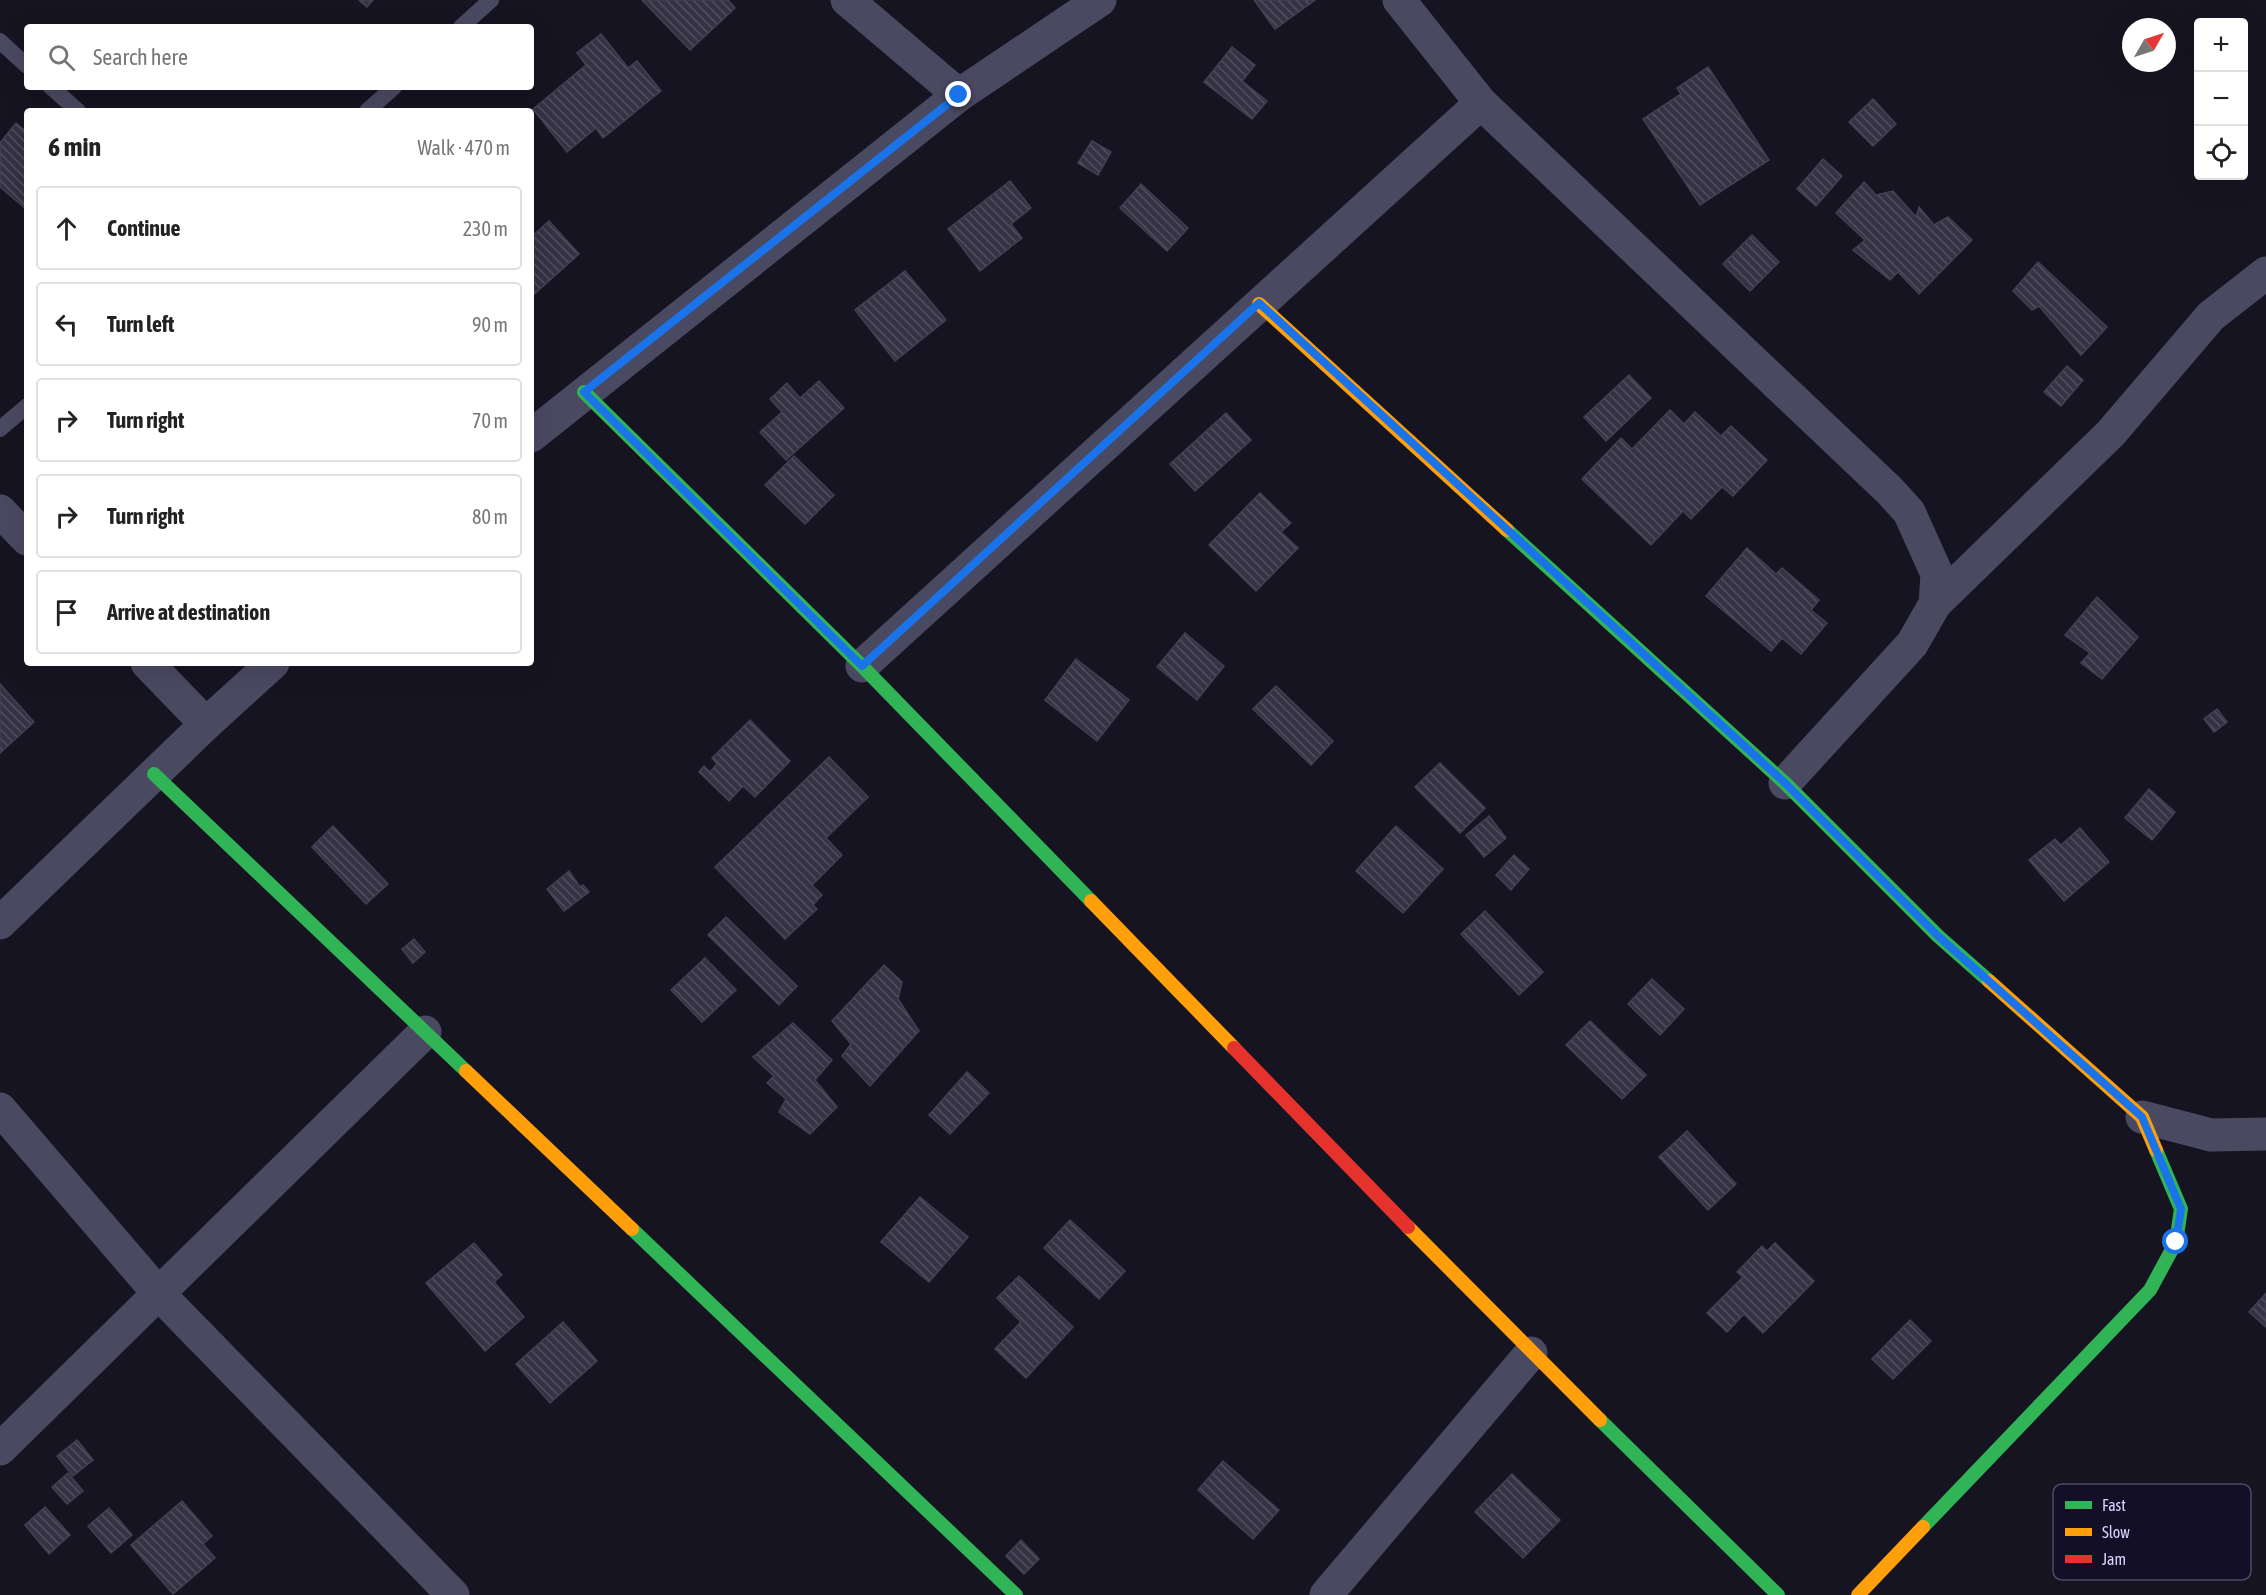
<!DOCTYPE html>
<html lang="en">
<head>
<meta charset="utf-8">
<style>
	body { margin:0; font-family:"Asap Condensed",sans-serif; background:#f2f2f2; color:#222 }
	.controls { position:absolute; right:18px; top:18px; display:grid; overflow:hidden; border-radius:6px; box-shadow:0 6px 24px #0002 }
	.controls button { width:54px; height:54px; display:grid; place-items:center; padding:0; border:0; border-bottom:2px solid #e0e0e0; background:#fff; color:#222; font:30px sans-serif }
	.compass { position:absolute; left:2122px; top:18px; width:54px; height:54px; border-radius:50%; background:#fff; box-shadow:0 6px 24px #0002; rotate:51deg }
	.stop { position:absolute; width:18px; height:18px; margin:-14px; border:4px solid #1a73e8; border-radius:50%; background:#fff }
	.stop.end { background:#1a73e8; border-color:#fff; box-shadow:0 2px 6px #0008 }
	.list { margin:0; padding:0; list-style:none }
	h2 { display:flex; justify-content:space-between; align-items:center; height:78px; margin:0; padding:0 24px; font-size:26px }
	h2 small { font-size:20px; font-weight:400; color:#767676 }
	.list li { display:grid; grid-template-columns:39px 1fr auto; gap:18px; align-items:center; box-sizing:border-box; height:84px; margin:0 12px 12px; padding:0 12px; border:2px solid #e0e0e0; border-radius:6px }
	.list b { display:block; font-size:22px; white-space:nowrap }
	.list em { font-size:20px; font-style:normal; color:#767676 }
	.icon { flex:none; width:33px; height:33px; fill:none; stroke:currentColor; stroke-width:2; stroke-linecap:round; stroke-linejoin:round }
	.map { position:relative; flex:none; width:2266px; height:1595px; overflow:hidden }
	.search { position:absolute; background:#fff; box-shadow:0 6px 24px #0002; left:24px; top:24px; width:510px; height:66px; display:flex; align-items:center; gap:15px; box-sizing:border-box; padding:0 21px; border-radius:6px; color:#767676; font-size:22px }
	.panel { position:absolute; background:#fff; box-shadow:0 6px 24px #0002; left:24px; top:108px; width:510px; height:558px; border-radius:6px }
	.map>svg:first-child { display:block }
	.building { fill:url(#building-back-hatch); stroke:#433f54; stroke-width:1.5 }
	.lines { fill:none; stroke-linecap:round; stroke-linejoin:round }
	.lane { stroke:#4a4962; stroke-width:16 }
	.street { stroke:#4a4962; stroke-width:33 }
	.fast { stroke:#30b455; stroke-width:14 }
	.slow { stroke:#ff9f0a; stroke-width:14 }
	.jam { stroke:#e5322d; stroke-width:14 }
	.route { stroke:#1a73e8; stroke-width:8 }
	.key { fill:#130f26; stroke:#4e4a67; stroke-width:1.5 }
	.key-label { font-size:16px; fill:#d9d4ff }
</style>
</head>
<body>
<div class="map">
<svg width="2266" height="1595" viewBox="0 0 2266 1595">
	<defs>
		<pattern id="building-back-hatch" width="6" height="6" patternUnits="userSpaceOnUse" patternTransform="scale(1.5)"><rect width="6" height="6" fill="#343243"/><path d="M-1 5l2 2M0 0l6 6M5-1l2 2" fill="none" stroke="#514f5f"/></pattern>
	</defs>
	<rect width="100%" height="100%" fill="#161421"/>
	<!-- building -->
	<g class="building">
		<path d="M359,0H373L367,7Z"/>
		<path d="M642,0H728L735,8L690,50Z"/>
		<path d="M1254,0H1315L1275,29Z"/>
		<path d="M601,34L628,68L637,61L661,91L603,138L596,128L567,152L533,109L586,65L577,53Z"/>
		<path d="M1232,47L1255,65L1242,81L1267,101L1252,119L1204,82Z"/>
		<path d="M1708,67L1769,160L1700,205L1643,119L1681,94L1677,88Z"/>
		<path d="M1873,99L1896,124L1873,146L1849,122Z"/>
		<path d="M16,123L27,132V210L0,187V143Z"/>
		<path d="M1092,141L1111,152L1098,175L1078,163Z"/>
		<path d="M1823,159L1842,176L1816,206L1797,189Z"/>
		<path d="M1010,181L1031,208L1011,224L1022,238L980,271L948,229Z"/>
		<path d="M1864,182L1876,195L1893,191L1916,217L1919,207L1934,225L1948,217L1972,240L1919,294L1898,272L1890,280L1853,250L1865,240L1836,213Z"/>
		<path d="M1141,184L1188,228L1167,251L1120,208Z"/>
		<path d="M549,221L579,254L531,297V237Z"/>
		<path d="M1752,235L1779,262L1750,291L1723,264Z"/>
		<path d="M2038,262L2107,327L2081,355L2039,306L2032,310L2013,291Z"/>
		<path d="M905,271L946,320L895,361L855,310Z"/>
		<path d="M2067,366L2083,380L2061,406L2044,392Z"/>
		<path d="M1629,375L1651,398L1606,441L1584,417Z"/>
		<path d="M819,381L844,408L786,460L760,432L782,412L770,399L787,383L800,398Z"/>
		<path d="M1670,410L1684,424L1695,412L1721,436L1731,426L1767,460L1733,496L1722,487L1691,519L1683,511L1651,545L1582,479L1621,438L1632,449Z"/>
		<path d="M1226,413L1251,440L1195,491L1170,464Z"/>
		<path d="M794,456L834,495L805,524L765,485Z"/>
		<path d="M1260,493L1291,523L1281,532L1298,548L1256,591L1209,545Z"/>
		<path d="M1747,548L1776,574L1782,568L1819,600L1811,610L1827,623L1801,654L1782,638L1771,651L1706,596Z"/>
		<path d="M2097,597L2138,637L2102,679L2081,663L2090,653L2065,635Z"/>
		<path d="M1185,633L1224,666L1197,700L1157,667Z"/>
		<path d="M1076,659L1129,700L1097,741L1045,700Z"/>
		<path d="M0,684L34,722L0,753Z"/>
		<path d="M1276,686L1333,741L1311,765L1253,709Z"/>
		<path d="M2217,709L2227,722L2214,732L2204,719Z"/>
		<path d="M750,720L790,761L755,797L743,786L729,801L699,772L704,766L710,772L717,764L712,758Z"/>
		<path d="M829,757L868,797L826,838L842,855L812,885L822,895L813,905L817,909L785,939L715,867Z"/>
		<path d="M1440,763L1485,808L1460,833L1415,787Z"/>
		<path d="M2149,789L2175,812L2152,840L2125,818Z"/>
		<path d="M1489,816L1506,838L1484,857L1466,835Z"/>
		<path d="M333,826L388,884L366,904L312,847Z"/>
		<path d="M1396,826L1443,869L1403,913L1356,871Z"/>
		<path d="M2080,828L2109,862L2064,901L2029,860L2055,839L2061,845Z"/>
		<path d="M1514,855L1529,869L1511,890L1496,875Z"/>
		<path d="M569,871L580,887L583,885L589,892L564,911L547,889Z"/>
		<path d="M1485,911L1543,972L1519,995L1461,934Z"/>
		<path d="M726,917L797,986L779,1005L708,935Z"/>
		<path d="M414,939L425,952L413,963L402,949Z"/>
		<path d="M705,958L736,990L702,1022L671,990Z"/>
		<path d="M884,965L902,982L898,999L919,1031L870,1086L842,1056L851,1044L832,1021Z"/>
		<path d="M1652,979L1684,1009L1660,1035L1628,1004Z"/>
		<path d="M1590,1021L1646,1075L1622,1099L1566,1045Z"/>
		<path d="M793,1023L832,1060L815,1080L837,1107L810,1134L779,1112L786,1099L767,1083L774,1076L753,1057Z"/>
		<path d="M967,1072L989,1093L950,1134L929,1115Z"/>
		<path d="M1687,1131L1736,1184L1708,1210L1659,1157Z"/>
		<path d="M920,1197L968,1237L929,1282L881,1242Z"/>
		<path d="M1070,1220L1125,1271L1099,1299L1044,1248Z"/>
		<path d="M474,1243L502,1275L494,1282L524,1317L485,1351L426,1283Z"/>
		<path d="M1775,1243L1814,1281L1763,1333L1744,1314L1727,1332L1707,1313L1743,1277L1737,1272L1762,1246L1767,1251Z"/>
		<path d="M1019,1276L1073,1327L1026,1378L995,1349L1021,1322L997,1298Z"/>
		<path d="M2266,1293V1327L2249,1312Z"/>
		<path d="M1910,1320L1931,1341L1893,1379L1872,1359Z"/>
		<path d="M563,1322L597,1361L550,1403L516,1364Z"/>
		<path d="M77,1440L93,1460L73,1476L57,1456Z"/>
		<path d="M1223,1461L1279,1510L1253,1539L1198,1490Z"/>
		<path d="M68,1473L83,1491L67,1504L52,1487Z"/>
		<path d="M1512,1474L1560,1520L1523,1558L1475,1512Z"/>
		<path d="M182,1501L212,1536L203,1544L215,1558L173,1594L131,1545Z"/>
		<path d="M45,1507L70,1535L49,1554L25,1525Z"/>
		<path d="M109,1508L132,1535L111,1553L88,1526Z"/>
		<path d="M1021,1540L1039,1559L1024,1574L1006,1556Z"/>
	</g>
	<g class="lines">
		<!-- lane -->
		<g class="lane">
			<path d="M461,27L491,0"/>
			<path d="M0,41L27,66"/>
			<path d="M51,87L78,111"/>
			<path d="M367,111L394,87"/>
			<path d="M0,429L27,406"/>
		</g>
		<!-- street -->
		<g class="street">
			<path d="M847,0L959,95"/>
			<path d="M1399,0L1481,103L1890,491L1909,512L1937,574L1935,604"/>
			<path d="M531,436L959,95L1100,0"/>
			<path d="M0,511L27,539"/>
			<path d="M147,663L206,724"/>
			<path d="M862,666L1481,103"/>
			<path d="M1785,783L1912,644L1935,604L2111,433L2211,316L2266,273"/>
			<path d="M0,923L206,724L273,663"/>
			<path d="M0,1109L159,1294L453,1595"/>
			<path d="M2142,1117L2211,1135L2266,1134"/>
			<path d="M0,1449L425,1032"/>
			<path d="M1326,1595L1531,1353"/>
		</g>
		<!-- fast -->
		<g class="fast">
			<path d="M584,392L862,666L1091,901"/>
			<path d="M1507,530L1785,783L1938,936L1989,981"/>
			<path d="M154,774L466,1071"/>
			<path d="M632,1229L1016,1595"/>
			<path d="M1600,1420L1778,1595"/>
			<path d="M1923,1527L2150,1290L2176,1242L2181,1209L2156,1150"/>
		</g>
		<!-- slow -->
		<g class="slow">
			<path d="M1259,304L1507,530"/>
			<path d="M1091,901L1234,1048"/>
			<path d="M1989,981L2142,1117L2156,1150"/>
			<path d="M466,1071L632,1229"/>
			<path d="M1408,1227L1600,1420"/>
			<path d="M1858,1595L1923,1527"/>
		</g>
		<!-- jam -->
		<path class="jam" d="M1234,1048L1408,1227"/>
	</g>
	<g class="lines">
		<!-- route -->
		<path class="route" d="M959,95L584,392L862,666L1259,303L1785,783L1938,936L2142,1117L2181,1209L2176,1242"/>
	</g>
	<!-- legend -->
	<rect x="2053" y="1484" width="198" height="96" rx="9" class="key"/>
	<rect x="2065" y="1501" width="27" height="8" fill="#30b455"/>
	<rect x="2065" y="1528" width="27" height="8" fill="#ff9f0a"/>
	<rect x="2065" y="1555" width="27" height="8" fill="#e5322d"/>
	<g class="key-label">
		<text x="2102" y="1511">Fast</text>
		<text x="2102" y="1538">Slow</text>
		<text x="2102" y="1565">Jam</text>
	</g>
</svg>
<div class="controls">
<button>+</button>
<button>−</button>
<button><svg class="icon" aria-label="locate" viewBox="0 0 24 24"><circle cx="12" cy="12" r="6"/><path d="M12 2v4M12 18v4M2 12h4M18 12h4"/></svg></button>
</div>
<svg class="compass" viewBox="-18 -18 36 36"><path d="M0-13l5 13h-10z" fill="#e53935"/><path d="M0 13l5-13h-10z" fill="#767676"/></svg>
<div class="stop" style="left:2176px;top:1242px"></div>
<div class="stop end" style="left:959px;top:95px"></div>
<div class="search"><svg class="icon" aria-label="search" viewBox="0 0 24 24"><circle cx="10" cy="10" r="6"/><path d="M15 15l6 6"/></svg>Search here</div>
<section class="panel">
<h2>6 min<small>Walk · 470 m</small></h2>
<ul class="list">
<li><svg class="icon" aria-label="ahead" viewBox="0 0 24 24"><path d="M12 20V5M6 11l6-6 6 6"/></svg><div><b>Continue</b></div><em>230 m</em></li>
<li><svg class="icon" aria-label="left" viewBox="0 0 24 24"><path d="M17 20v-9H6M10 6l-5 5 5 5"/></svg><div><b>Turn left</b></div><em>90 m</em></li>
<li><svg class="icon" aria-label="right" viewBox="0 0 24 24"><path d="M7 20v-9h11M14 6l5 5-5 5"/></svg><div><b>Turn right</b></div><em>70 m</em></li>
<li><svg class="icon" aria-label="right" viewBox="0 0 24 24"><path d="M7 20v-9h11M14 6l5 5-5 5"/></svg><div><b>Turn right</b></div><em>80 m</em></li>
<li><svg class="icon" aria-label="arrive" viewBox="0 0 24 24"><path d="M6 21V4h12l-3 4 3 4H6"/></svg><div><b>Arrive at destination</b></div></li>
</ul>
</section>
</div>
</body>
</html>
